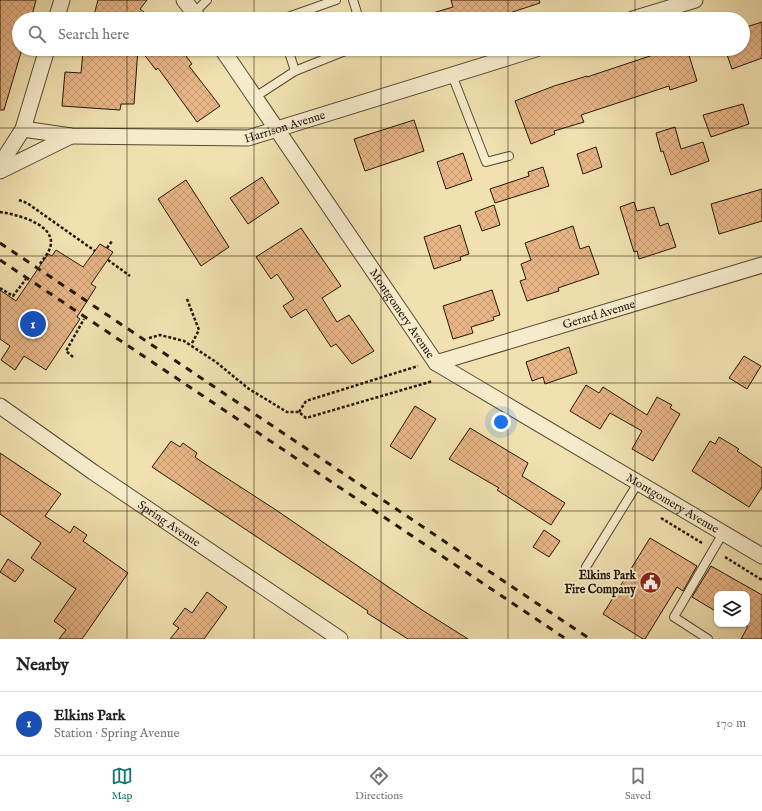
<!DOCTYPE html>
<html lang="en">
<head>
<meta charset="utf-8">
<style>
	body { margin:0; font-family:"IM FELL English",serif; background:#f2f2f2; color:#202124 }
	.controls { position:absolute; right:12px; bottom:12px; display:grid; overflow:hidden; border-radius:8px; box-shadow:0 1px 3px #0004 }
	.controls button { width:36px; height:36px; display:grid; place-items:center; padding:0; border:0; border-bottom:1px solid #e0e0e0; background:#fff; color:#202124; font:20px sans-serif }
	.you { position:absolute; left:501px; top:422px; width:14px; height:14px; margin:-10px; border:3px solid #fff; border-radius:50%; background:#1a73e8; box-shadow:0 0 0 6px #1a73e833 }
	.badge { display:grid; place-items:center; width:26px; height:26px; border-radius:50%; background:#0f766e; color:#fff; font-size:13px; font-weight:700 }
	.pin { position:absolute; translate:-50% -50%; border:2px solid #fff; box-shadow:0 1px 4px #0006 }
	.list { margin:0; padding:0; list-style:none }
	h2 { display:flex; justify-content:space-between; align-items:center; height:52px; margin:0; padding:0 16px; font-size:17px }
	h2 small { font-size:13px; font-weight:400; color:#757577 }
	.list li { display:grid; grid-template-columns:26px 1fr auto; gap:12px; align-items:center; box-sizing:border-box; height:64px; padding:0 16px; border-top:1px solid #e0e0e0 }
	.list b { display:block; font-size:15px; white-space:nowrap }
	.list p { margin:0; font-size:13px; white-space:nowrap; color:#757577 }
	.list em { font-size:13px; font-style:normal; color:#757577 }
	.icon { flex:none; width:22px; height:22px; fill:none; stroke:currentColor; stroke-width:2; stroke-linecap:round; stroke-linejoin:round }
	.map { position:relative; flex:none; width:762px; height:639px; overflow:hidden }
	.search { position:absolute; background:#fff; box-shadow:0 1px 3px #0004; left:12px; right:12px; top:12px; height:44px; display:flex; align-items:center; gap:10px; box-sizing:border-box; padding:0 14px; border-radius:22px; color:#757577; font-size:15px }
	.sheet { height:116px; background:#fff }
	nav { display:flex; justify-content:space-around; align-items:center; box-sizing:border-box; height:56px; border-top:1px solid #e0e0e0; background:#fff; font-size:11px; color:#757577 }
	nav a { display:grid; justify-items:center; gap:2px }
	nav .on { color:#0f766e }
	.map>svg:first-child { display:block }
	.building { fill:url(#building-cross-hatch); stroke:#241609 }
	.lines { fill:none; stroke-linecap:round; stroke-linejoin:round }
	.service-casing { stroke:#574933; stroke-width:10 }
	.minor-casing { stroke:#574933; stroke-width:17 }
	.path { stroke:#241609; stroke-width:2.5; stroke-dasharray:3 2; stroke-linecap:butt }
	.service { stroke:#f6eccc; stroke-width:8 }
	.minor { stroke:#f6eccc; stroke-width:15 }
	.rail { stroke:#241609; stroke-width:3; stroke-dasharray:7 7; stroke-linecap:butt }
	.grid { fill:none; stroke:#241609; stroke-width:1; stroke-opacity:0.55 }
	.labels { text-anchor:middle; stroke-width:4; stroke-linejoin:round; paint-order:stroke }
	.street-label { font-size:12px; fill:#241609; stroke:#f6eccc }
	.poi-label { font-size:12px; font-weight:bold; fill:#241609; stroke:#f6eccc; text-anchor:end }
</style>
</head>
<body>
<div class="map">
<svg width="762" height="639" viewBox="0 0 762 639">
	<defs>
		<pattern id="building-cross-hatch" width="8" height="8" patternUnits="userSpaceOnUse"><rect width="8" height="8" fill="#e7b586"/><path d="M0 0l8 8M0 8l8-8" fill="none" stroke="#c69b72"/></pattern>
	</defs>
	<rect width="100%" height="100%" fill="#f1e1b0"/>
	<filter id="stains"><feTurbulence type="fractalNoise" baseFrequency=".005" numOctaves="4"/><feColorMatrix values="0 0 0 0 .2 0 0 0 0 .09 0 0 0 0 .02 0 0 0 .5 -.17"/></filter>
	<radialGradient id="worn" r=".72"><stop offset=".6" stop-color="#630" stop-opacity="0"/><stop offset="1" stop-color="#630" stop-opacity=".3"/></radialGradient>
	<!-- building -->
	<g class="building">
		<path d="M0,0H36L31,19H19V49H22L4,110H0Z"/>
		<path d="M98,0H147L140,9L153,19H93Z"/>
		<path d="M451,0H539L540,3L491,19H427L426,15L453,7Z"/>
		<path d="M762,22V58L732,69L725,49H743V28Z"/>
		<path d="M95,49H138L134,104H121L120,110L62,106L65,72L81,73L83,52Z"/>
		<path d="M140,49H181L192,64L189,66L220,106L197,122L158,68L156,70Z"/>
		<path d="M671,49H687L697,81L670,90L669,86L581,115L584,122L554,131L555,134L531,144L515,101L554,86L587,76V77Z"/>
		<path d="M743,104L749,124L711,137L703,115Z"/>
		<path d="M414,120L424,151L365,171L354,139Z"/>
		<path d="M675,127L681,149L703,142L709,161L671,175L663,151L661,152L656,133Z"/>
		<path d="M596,147L602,167L583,174L577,154Z"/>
		<path d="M463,153L472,180L446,189L437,162Z"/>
		<path d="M543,167L549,186L495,203L490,189L529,176L528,172Z"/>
		<path d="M262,177L279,203L248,224L230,198Z"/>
		<path d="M186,180L229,247L201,266L158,199Z"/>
		<path d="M762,189V221L719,234L711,204Z"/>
		<path d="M634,202L637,211L654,207L660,226L668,223L676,247L639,259L637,251L634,252L620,207Z"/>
		<path d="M494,205L500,225L482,231L475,212Z"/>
		<path d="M460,225L469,254L460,257L461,260L434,269L424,237Z"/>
		<path d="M573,226L580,249L589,246L599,274L558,288L559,291L527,301L520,281L526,279L521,264L531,260L525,243Z"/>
		<path d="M301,228L341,286L322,298L337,322L349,315L374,351L352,364L336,344L331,347L306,309L291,318L283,306L294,299L277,274L271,279L256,257Z"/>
		<path d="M100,244L113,252L91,284L96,287L77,317L80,319L46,370L24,356L15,370L1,360L10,346L0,339V290L16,301L48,254L52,256L56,250L83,267Z"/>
		<path d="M492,290L500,315L493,317L494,320L471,327L473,333L453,339L443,306Z"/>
		<path d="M569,347L577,373L545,384L543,377L532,381L526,362Z"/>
		<path d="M744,356L761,366L747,389L729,378Z"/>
		<path d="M586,385L599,393L603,387L647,415L657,397L672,405L670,408L680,414L653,461L632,449L642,431L610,413L600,429L570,411Z"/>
		<path d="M415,406L436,419L411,459L390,446Z"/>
		<path d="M470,428L528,463L522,476L565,503L551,525L497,490L499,488L449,459Z"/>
		<path d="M719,437L739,449L737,451L762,468V487L749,507L692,471L710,441L715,444Z"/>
		<path d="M171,441L180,447L183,443L197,453L195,457L202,462L276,510L422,610L468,639H408L367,613L368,611L152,467Z"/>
		<path d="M0,453L61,494L45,516L70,533L74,526L87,535L83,541L128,573L82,639H59L66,630L54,621L76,589L31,558L41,543L0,514Z"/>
		<path d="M544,530L560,541L549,557L533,547Z"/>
		<path d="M650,538L697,566L683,591L677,587L645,639H643L603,614Z"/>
		<path d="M8,559L24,570L15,582L0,572Z"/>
		<path d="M711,566L762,595V639H741L747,628V594H717V612L692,597Z"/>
		<path d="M207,592L227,607L204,639H170L179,628L173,624L185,608L192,613Z"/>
	</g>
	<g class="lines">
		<defs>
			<g id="service">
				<path d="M353,0L359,19"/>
				<path d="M194,13L207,0"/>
				<path d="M282,19L336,0"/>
				<path d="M288,49L295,71"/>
				<path d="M452,75L486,162L509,156"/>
				<path d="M255,97L295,71L350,49"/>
				<path d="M586,567L638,483"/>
				<path d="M708,639L674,617L723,533"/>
			</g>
			<g id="minor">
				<path d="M184,0L199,19"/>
				<path d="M56,19L62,0"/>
				<path d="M633,19L695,0"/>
				<path id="s1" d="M222,49L436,363L762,556"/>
				<path id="s2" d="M23,129L71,136L248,138L536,49"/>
				<path d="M0,165L23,129L47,49"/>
				<path d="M0,171L71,136"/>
				<path id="s3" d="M436,363L762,265"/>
				<path id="s4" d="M0,406L93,472L340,639"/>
			</g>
		</defs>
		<!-- service casing -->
		<use href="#service" class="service-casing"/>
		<!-- minor casing -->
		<use href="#minor" class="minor-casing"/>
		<!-- path -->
		<g class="path">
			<path d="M19,200L27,203L95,251"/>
			<path d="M0,212C15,214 51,223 51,242C51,251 44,258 39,265"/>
			<path d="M107,248L112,241"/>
			<path d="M108,260L130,276"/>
			<path d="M0,288L13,296L26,279"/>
			<path d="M187,299L199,330L191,345"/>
			<path d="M149,338L160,335L184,341L216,362L249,389L287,412H299L306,418L433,381"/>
			<path d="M73,357L66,351L84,319"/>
			<path d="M299,412L306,401L418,366"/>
			<path d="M661,518L702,543"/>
			<path d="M725,557L762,580"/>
		</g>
		<!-- service -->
		<use href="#service" class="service"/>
		<!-- minor -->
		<use href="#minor" class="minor"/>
		<!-- rail -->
		<g class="rail">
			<path d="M0,243L590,639"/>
			<path d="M0,260L566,639"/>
		</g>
	</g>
	<!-- grid -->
	<path class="grid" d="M127,0V19M254,0V19M381,0V19M508,0V19M635,0V19M127,49V639M254,49V639M381,49V639M508,49V639M635,49V639M0,128H762M0,256H762M0,383H762M0,511H762"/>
	<!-- icons -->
	<defs>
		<symbol id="civic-disc" viewBox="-11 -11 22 22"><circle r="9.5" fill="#8f2418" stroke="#f6eccc"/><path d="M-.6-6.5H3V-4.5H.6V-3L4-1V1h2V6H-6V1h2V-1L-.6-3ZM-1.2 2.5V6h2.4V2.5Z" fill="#fff"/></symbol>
	</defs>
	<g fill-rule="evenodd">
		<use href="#civic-disc" x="638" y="570" width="25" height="25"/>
	</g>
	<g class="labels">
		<!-- street labels -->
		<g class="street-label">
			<text dy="4" stroke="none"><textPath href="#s2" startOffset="264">Harrison Avenue</textPath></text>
			<text dy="4" stroke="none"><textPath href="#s1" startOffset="320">Montgomery Avenue</textPath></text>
			<text dy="4" stroke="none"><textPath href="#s3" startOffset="170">Gerard Avenue</textPath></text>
			<text dy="4" stroke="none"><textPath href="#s1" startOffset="655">Montgomery Avenue</textPath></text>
			<text dy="4" stroke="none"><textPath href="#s4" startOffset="206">Spring Avenue</textPath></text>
		</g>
		<!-- poi labels -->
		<g class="poi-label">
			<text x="636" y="579">Elkins Park<tspan x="636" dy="14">Fire Company</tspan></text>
		</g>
	</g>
	<rect width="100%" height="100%" filter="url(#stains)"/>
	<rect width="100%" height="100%" fill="url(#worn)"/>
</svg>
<div class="controls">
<button><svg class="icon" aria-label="layers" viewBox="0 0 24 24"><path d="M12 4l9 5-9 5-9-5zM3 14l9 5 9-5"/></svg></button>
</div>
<div class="you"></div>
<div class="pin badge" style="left:33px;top:324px;background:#1a4fb4">1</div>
<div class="search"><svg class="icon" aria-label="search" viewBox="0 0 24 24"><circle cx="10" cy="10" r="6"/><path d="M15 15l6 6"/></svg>Search here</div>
</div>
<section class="sheet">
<h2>Nearby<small></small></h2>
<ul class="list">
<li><span class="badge" style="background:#1a4fb4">1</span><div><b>Elkins Park</b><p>Station · Spring Avenue</p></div><em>170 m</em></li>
</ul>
</section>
<nav>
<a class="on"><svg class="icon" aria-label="map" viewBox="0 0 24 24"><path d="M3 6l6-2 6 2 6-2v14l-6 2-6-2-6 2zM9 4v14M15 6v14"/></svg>Map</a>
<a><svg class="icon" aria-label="directions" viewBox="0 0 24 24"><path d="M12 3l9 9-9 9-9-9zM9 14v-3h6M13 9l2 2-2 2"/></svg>Directions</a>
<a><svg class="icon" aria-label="saved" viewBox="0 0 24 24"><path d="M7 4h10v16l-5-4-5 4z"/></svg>Saved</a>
</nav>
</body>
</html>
